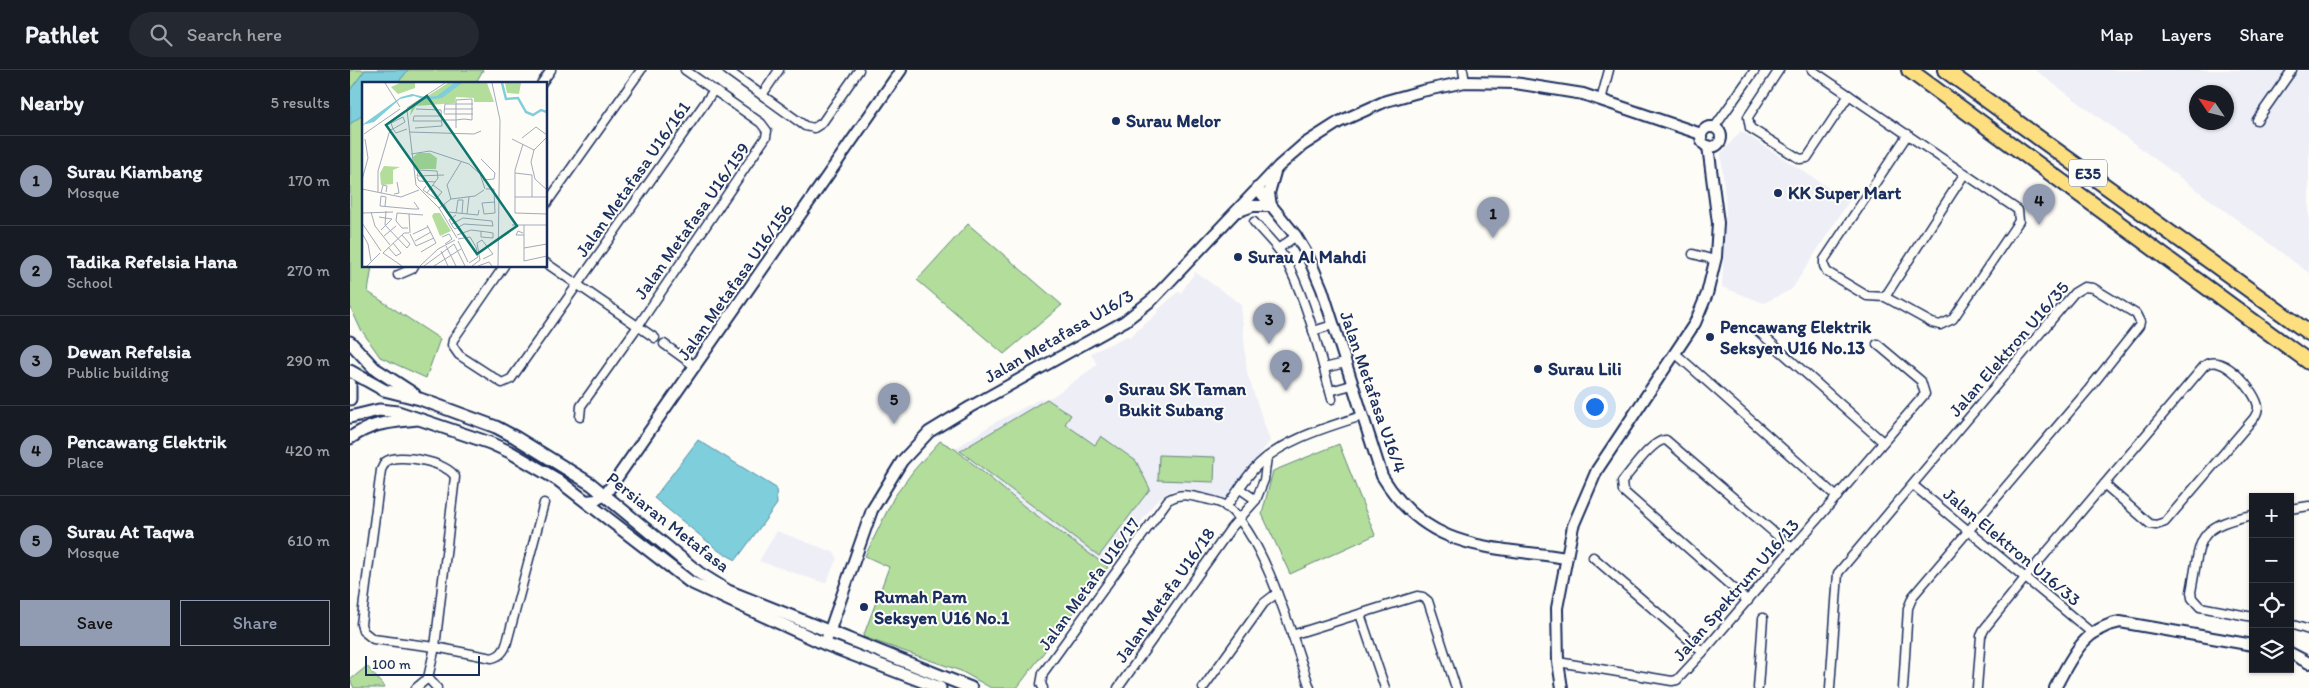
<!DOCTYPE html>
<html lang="en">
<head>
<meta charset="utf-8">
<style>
	body { margin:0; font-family:Itim,sans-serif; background:#242831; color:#f1f3f6 }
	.controls { position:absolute; right:15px; bottom:15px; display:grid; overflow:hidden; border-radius:0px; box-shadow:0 1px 4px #0004 }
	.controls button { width:45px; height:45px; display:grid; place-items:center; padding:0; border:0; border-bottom:1px solid #363941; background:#171b24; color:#f1f3f6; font:25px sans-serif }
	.compass { position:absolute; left:1839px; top:15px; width:45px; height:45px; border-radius:50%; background:#171b24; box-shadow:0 1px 4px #0004; rotate:305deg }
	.scale { position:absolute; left:15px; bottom:12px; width:115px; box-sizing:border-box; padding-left:5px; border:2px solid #1b2f5e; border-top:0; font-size:14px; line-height:18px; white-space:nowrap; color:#1b2f5e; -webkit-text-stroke:4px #fdfcf7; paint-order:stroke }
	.you { position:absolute; left:1244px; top:336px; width:18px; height:18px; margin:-12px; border:4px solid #fff; border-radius:50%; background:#1a73e8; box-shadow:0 0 0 8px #1a73e833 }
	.badge { display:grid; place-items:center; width:32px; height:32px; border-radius:50%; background:#919bb2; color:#111; font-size:16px; font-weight:700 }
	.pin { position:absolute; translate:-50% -41px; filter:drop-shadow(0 1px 2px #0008) }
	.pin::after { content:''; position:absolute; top:26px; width:18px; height:15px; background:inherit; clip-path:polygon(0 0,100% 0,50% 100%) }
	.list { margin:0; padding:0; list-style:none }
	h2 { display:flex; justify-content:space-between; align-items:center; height:65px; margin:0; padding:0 20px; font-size:21px }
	h2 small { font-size:16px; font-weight:400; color:#9ea1a6 }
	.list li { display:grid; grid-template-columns:32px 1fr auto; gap:15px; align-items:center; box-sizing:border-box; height:90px; padding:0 20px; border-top:1px solid #363941 }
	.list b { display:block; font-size:19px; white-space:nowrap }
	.list p { margin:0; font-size:16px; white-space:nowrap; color:#9ea1a6 }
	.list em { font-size:16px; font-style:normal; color:#9ea1a6 }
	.actions { display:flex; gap:10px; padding:15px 20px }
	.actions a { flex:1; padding:11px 0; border:1px solid #919bb2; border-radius:0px; text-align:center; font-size:18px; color:#919bb2 }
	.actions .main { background:#919bb2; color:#111 }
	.icon { flex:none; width:28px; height:28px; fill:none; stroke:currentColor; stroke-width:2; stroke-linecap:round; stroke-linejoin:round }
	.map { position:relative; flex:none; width:1959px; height:618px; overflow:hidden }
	header { display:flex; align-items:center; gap:30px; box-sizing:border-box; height:70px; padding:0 25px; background:#171b24; border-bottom:1px solid #363941 }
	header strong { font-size:24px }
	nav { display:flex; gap:28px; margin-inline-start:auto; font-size:18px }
	.search { width:350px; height:45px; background:#242831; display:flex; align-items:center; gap:12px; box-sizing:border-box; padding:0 18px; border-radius:28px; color:#9ea1a6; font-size:19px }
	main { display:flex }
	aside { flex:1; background:#171b24 }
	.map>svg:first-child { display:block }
	.built { fill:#eeeef7; fill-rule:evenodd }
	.green { fill:#b2dd9b; stroke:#66867c }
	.water { fill:#7fcedb; stroke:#578ea9 }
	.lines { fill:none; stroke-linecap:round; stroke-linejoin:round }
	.minor-casing { stroke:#1b2f5e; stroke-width:11 }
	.tertiary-casing { stroke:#1b2f5e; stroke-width:14 }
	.secondary-casing { stroke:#1b2f5e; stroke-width:15 }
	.motorway-casing { stroke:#1b2f5e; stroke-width:18 }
	.minor { stroke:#fdfcf7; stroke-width:8 }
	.tertiary { stroke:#fdfcf7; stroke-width:10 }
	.secondary { stroke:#fdfcf7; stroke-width:11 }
	.motorway { stroke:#fedf80; stroke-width:14 }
	.poi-dot { fill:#1b2f5e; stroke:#fdfcf7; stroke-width:2 }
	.labels { text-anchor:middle; stroke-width:4; stroke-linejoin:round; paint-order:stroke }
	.shield { fill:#fdfcf7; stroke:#5f6c8c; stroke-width:1 }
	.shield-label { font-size:16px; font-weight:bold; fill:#1b2f5e }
	.poi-label { font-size:18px; font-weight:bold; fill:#1b2f5e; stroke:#fdfcf7; text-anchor:start }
	.street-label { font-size:18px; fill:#1b2f5e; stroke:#fdfcf7 }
	.inset-river { fill:none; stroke:#7fcedb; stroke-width:2.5 }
	.inset-road { fill:none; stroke:#a3aaba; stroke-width:1 }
	.view { fill:#0f766e; fill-opacity:0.15; stroke:#0f766e; stroke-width:2.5 }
	.inset-edge { fill:none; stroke:#1b2f5e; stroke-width:2.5 }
</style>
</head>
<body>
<header>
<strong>Pathlet</strong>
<div class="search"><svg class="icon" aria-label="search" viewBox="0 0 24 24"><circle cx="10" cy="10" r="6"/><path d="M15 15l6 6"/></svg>Search here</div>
<nav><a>Map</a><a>Layers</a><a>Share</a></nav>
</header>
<main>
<aside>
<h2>Nearby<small>5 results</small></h2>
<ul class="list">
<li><span class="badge">1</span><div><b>Surau Kiambang</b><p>Mosque</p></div><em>170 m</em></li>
<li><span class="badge">2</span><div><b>Tadika Refelsia Hana</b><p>School</p></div><em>270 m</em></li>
<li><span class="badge">3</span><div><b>Dewan Refelsia</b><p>Public building</p></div><em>290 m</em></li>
<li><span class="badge">4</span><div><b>Pencawang Elektrik</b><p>Place</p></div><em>420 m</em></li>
<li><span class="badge">5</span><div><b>Surau At Taqwa</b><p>Mosque</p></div><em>610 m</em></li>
</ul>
<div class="actions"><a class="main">Save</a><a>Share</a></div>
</aside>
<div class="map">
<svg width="1959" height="618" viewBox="0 0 1959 618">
	<rect width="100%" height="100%" fill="#fdfcf7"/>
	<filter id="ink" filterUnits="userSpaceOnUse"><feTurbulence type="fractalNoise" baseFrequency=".02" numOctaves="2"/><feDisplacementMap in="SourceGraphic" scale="10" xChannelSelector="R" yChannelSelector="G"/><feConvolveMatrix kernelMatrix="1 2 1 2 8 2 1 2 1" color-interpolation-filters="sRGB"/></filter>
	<g filter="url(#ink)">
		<!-- built -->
		<g class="built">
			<path d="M1685,0H1959V203ZM1846,22H1876V52H1846Z"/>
			<path d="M1391,61L1499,131L1442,219L1414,233L1372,217L1376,139L1371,84Z"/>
			<path d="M845,202L891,234L897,303L920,371L875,430L835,418L822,420L807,430L758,497L675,437L605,379L644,353L690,329L702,327L747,295L741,283L777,266L780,267L809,242L808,240L828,222L831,223Z"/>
			<path d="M427,461L485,483L487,488L477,511L474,513L409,491Z"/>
		</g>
		<!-- green -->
		<g class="green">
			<path d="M0,0H133L125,14H14V196H22L18,222L90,269L76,308L30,287L10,258L0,236Z"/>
			<path d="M618,154L712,235L654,284L567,210Z"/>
			<path d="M697,329L721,345L715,354L745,375L751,366L786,391L800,419L749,486L610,381Z"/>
			<path d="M590,371L605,379L675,437L758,497L667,618H641L611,601L513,567L539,497L515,486L544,427L564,400Z"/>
			<path d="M989,374L1025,465L940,504L912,444L923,401Z"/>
			<path d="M809,385L865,387L864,412L808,410Z"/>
			<path d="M17,596L35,618H4L0,610Z"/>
		</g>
		<!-- water -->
		<g class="water">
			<path d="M15,0H58L47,14H14V44L0,54V20Z"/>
			<path d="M348,370L426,418L427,434L386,490L369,481L304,428Z"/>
		</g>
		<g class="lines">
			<defs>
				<g id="minor">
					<path d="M377,0L455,56L464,58L472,53L509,0"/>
					<path d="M1113,0L1115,12"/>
					<path d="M1429,0L1398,47L1400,58L1450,89L1457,88L1499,25"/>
					<path d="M1462,0L1668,140L1669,151L1603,249L1590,255L1582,253L1535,227L1517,226L1477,202L1474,196V190L1558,64"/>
					<path d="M191,14L201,0"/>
					<path d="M412,25L429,0"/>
					<path d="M1251,30L1259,0"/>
					<path d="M1907,50L1942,0"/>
					<path d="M1364,58L1405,0"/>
					<path d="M196,134L291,0"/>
					<path d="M904,152C916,166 932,180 939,197C959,238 970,285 982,329"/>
					<path d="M928,179L946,166"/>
					<path d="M1343,184L1365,190"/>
					<path d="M196,193L305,268"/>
					<path d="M154,196L103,270L102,275L109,285L152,313L161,309L364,20"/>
					<path d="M48,205L62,199L64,196"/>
					<path d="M1535,227L1615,103"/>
					<path d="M963,261L983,255"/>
					<path d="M1408,261L1533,372"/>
					<path d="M314,274L346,297"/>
					<path d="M1326,284L1487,427"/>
					<path d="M974,298L995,293"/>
					<path d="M980,321L1002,315"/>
					<path d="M230,347L231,336L288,256L416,67L417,61L411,53L335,0"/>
					<path d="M1563,415L1742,563"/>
					<path d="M890,419L906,430"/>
					<path d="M876,437C886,424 894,410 904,399C929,371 977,357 1012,346"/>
					<path d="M1940,439L1959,436"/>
					<path d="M1903,445C1844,456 1851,470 1841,522L1842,528L1850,537L1903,547"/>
					<path d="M1243,487L1353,582"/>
					<path d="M1398,531L1273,421L1272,412C1281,401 1303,369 1316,370L1442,478"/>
					<path d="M1010,544L1035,618"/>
					<path d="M1940,554L1959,560"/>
					<path d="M942,565L1067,526L1073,527L1078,531L1106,618"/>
					<path d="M1208,592L1322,611L1327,610L1353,582L1575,324L1571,311L1527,274"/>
					<path d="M78,608L85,577L105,407C98,392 47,382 35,392L31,400L11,554L13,561L23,569L85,577L142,588C151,586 155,580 157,572L194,433"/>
					<path d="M78,608L87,618"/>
					<path d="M66,618L78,608"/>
					<path d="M693,618L691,614L693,603L818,430C830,423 838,425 851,428C859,430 869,431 876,436C914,464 944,572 960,618"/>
					<path d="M768,618L881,458L906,430L914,410L917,387"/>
					<path d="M853,618L914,533L927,523"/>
					<path d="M1408,618L1413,548"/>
					<path d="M1480,618L1488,503L1724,223L1734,217L1743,218L1786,244L1790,252L1789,256L1739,319L1563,526L1558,538L1553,618"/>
					<path d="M1627,618L1631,566L1635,558L1675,508L1854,296C1872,280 1907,323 1908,337C1908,341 1906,345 1904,348L1815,452L1806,455L1800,454L1754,414"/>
				</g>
				<g id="tertiary">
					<circle cx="1361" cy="67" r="10"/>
					<path d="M907,118L946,166L958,186L972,219L1032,406C1077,481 1138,476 1216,488"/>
					<path d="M889,141L903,136H921L919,123L925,102"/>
					<path d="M236,431L246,430L255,425L551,0"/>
					<path d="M475,574L522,440L552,391L579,362L620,337L775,251L803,229L929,96L953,75L989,52L1036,31L1072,21L1115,12L1165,13L1233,24L1351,64"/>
					<path d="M1940,583L1959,593"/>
					<path d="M1212,618L1208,592L1207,538L1223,456L1247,400L1345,253L1357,224L1366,187L1368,153L1358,76"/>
					<path d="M1705,618C1722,587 1733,559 1770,552L1903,575"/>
				</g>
				<g id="secondary">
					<path d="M0,272L24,298L64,324"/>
					<path d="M0,301L34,320L70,329L146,357L165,367L241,414L349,503L378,521L621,618"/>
					<path d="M0,314V329"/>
					<path d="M0,347L29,340L48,342L140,373L160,382L208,410L340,512L475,574L590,618"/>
					<path d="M0,368C23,352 40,352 67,349"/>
				</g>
				<g id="motorway">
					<path d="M1559,0L1959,292"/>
					<path d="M1595,0L1959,263"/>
				</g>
			</defs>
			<!-- minor casing -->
			<use href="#minor" class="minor-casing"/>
			<!-- tertiary casing -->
			<use href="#tertiary" class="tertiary-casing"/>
			<!-- secondary casing -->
			<use href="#secondary" class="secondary-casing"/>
			<!-- motorway casing -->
			<use href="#motorway" class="motorway-casing"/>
			<!-- minor -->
			<use href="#minor" class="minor"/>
			<!-- tertiary -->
			<use href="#tertiary" class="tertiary"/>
			<!-- secondary -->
			<use href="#secondary" class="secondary"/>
			<!-- motorway -->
			<use href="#motorway" class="motorway"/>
		</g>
	</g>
	<!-- markers -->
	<g class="poi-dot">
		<circle cx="766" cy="51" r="5"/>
		<circle cx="1428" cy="123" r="5"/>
		<circle cx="888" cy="187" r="5"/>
		<circle cx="1360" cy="267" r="5"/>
		<circle cx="1188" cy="299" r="5"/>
		<circle cx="759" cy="329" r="5"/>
		<circle cx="514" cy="537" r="5"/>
	</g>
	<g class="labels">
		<!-- shield labels -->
		<rect class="shield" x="1719" y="89.5" width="38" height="27" rx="4"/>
		<g class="shield-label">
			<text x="1738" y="109">E35</text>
		</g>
		<!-- poi labels -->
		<g class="poi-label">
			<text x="776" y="57">Surau Melor</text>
			<text x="1438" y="129">KK Super Mart</text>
			<text x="898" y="193">Surau Al Mahdi</text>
			<text x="1370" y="263">Pencawang Elektrik<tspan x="1370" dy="21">Seksyen U16 No.13</tspan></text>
			<text x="1198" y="305">Surau Lili</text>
			<text x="769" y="325">Surau SK Taman<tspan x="769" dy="21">Bukit Subang</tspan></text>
			<text x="524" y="533">Rumah Pam<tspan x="524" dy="21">Seksyen U16 No.1</tspan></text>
		</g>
		<!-- street labels -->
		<g class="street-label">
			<text transform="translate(283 109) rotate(-55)" y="6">Jalan Metafasa U16/161</text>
			<text transform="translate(342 151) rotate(-55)" y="6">Jalan Metafasa U16/159</text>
			<text transform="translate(385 212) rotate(-55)" y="6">Jalan Metafasa U16/156</text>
			<text transform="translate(709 266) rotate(-30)" y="6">Jalan Metafasa U16/3</text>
			<text transform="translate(1659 279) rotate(-49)" y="6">Jalan Elektron U16/35</text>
			<text transform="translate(1023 322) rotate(71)" y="6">Jalan Metafasa U16/4</text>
			<text transform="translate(318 452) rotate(38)" y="6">Persiaran Metafasa</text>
			<text transform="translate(1662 477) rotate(40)" y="6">Jalan Elektron U16/33</text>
			<text transform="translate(739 514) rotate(-54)" y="6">Jalan Metafa U16/17</text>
			<text transform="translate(1386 520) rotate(-49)" y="6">Jalan Spektrum U16/13</text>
			<text transform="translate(815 525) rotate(-55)" y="6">Jalan Metafa U16/18</text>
		</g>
	</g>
	<!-- overview -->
	<g transform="translate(12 12)">
		<rect width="185" height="185" fill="#fdfcf7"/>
		<path d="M38,1H53V6L36,12L29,5ZM86,1H125L132,20H112V16L94,15L93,21L54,24L48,34L50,24ZM143,1H159L157,12L145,11ZM56,71H68L75,76L74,87H54L51,75ZM22,84L38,85L31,88V102L19,103L18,91ZM72,131H78L89,149L78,154L70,134Z" fill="#b2dd9b"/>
		<path d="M92,1H100L80,16L64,18L52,14L38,17L12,40L0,43L39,15L50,12L63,15L75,14Z" fill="#7fcedb"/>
		<path class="inset-river" d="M140,1L144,17L156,16L164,30L171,33L179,28L185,30"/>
		<path class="inset-road" d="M23,1L38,25M130,1L138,38L136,184M45,26L83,1M82,27H111M45,28L54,103L77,126L95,156M82,31L83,22H111M82,32H111M80,34H52L51,39H80M82,38H94L102,37L110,38V17L94,18V46M53,46L80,44L79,28L54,27M31,47L34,51L45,47M28,48L31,47L43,40L41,35L29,41L31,47M47,50L112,52L119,49M2,52L38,27M185,55L172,68L169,80L173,97L185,108M160,56L174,45L185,53M150,57L172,68M161,62L153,88V131L185,132M49,72L68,69L107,82L118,92L123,107M119,77L133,91L132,97L121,98M153,91L170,93V115M55,94L57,88L75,89L76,96L65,111M55,94L82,93M55,95L57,99L73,100M0,98L6,76L3,57M64,104L61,108L74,117L80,110L71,103M0,107L39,115L57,108M16,110V89L28,48M19,111L21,103L25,104L24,110M32,112L37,111L35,100M153,115H185M89,117L85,103L99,80M82,122L86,130L116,133L117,128M23,124L24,115L19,114L18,124L51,127H57L52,120M77,126L89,117L113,114L122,108M121,126L122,132L133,131L132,107H124M121,126L120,121L133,120M24,129L23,143L45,166L48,162L40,153M9,130L13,144L28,163M1,131L31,130M94,131L96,118H101L100,132M47,132L48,151M105,132L107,115M17,135L30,137L19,148M0,141L19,169M90,142L101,136L130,139L131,144L102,142L93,147L91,145L87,138L94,133M150,143H185M162,143V179L185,174M46,146H40L34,139L35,131L61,133M0,151L6,162L9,179M161,151L156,149L154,153H162M48,152L54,164L72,156M51,152L66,145M95,153L109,148L125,150L131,151V156L119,155V149M22,154L34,144M80,155L87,152L90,157L83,162M96,157L108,155L114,165L116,175L107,181M53,159L69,150M96,159L106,180M84,164L94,184M26,165L34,174L39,171L31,161M162,166L185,162M79,169L86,184M59,170L74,161L65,143M21,171L42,151H47M21,171L40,184M5,184L18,171M58,184L76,167L93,158M62,184L92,162L103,184M72,184L99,167M110,184L118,178L115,161L120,158L131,172L121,177M116,184L127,180L130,184"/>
		<path class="view" d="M65,14L155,144L115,172L24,43Z"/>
		<rect width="185" height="185" class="inset-edge"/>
	</g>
</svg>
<div class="controls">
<button>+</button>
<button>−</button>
<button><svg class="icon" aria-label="locate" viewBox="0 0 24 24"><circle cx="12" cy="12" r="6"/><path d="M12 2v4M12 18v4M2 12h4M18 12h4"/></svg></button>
<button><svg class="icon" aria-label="layers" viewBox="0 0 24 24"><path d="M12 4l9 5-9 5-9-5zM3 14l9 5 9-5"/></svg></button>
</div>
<svg class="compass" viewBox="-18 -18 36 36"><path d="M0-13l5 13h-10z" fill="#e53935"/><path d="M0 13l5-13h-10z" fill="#9ea1a6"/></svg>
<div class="scale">100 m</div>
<div class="you"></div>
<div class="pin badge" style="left:1143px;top:168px">1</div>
<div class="pin badge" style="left:936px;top:321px">2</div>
<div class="pin badge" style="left:919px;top:274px">3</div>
<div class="pin badge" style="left:1689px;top:155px">4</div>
<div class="pin badge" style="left:544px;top:354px">5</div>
</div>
</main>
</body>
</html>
